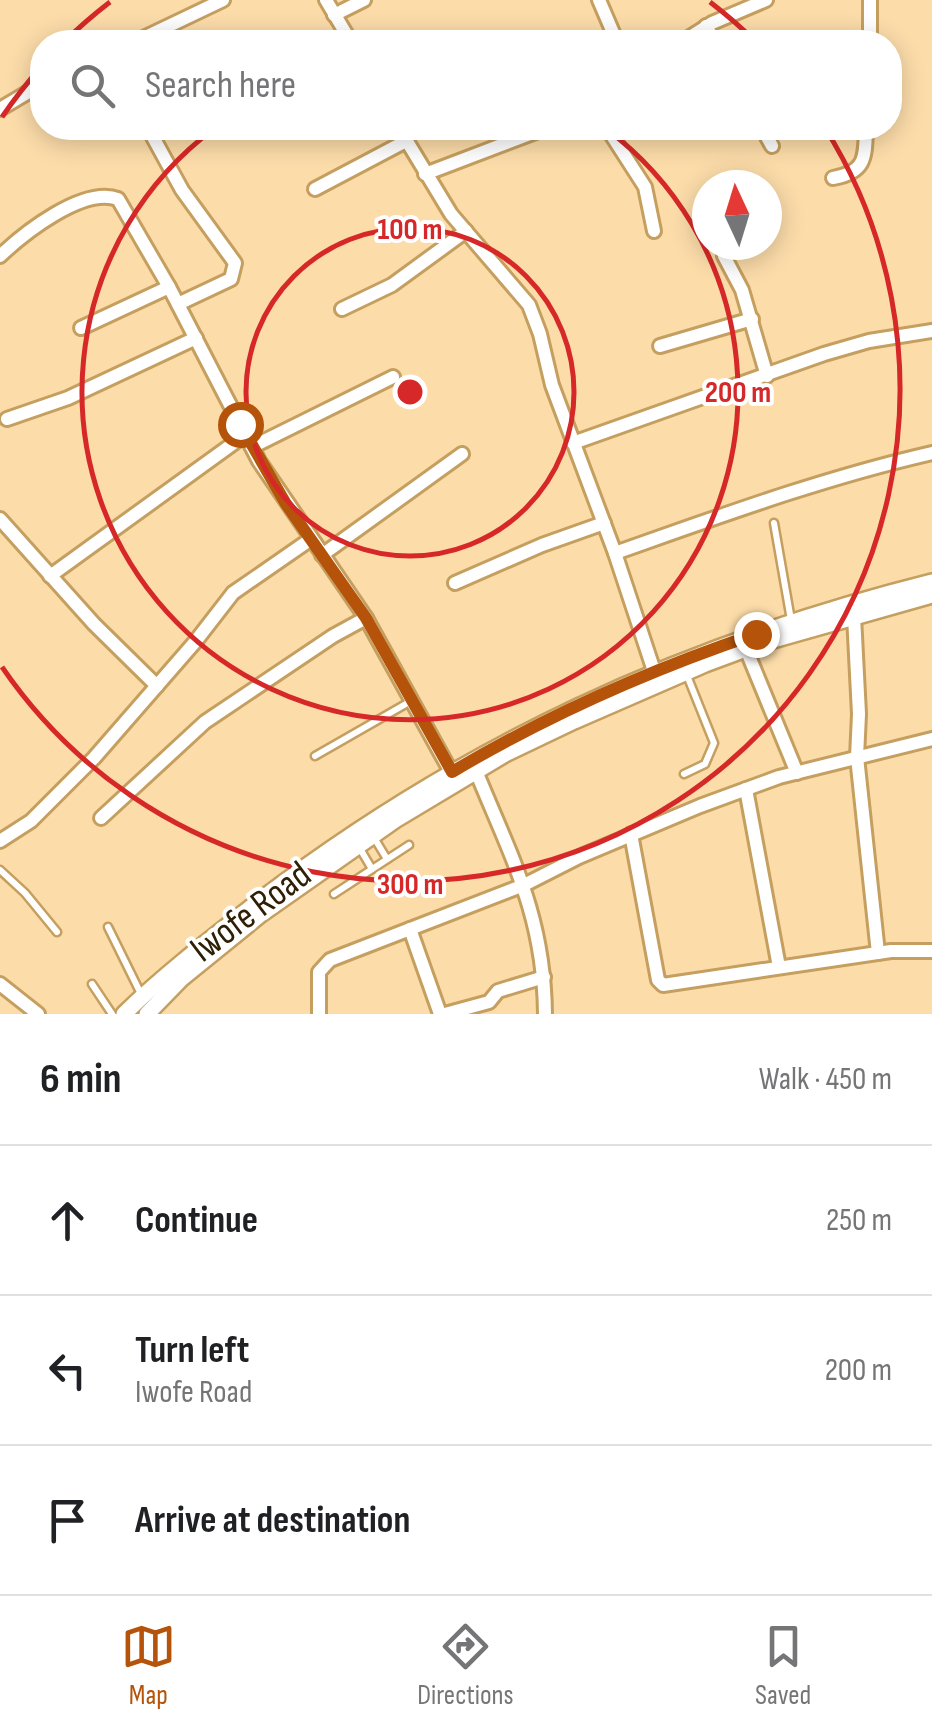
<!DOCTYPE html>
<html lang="en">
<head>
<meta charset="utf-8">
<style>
	body { margin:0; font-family:"Sofia Sans Condensed",sans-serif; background:#f6f6f6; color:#202124 }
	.compass { position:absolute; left:692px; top:170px; width:90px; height:90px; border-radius:50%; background:#fff; box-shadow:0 5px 25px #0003; rotate:356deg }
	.stop { position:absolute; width:30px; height:30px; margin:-22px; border:8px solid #b45309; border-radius:50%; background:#fff }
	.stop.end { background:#b45309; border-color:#fff; box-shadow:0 2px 10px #0008 }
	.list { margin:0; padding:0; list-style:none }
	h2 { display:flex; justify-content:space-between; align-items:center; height:130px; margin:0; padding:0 40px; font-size:42px }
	h2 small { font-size:32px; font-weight:400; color:#757577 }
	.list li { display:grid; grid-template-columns:65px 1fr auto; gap:30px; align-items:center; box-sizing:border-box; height:150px; padding:0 40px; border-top:2px solid #e0e0e0 }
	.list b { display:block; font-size:38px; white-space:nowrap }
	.list p { margin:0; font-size:32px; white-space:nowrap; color:#757577 }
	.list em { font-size:32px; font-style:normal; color:#757577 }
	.icon { flex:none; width:55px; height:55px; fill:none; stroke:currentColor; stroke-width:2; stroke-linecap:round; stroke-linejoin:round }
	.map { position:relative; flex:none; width:932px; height:1014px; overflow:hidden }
	.search { position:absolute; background:#fff; box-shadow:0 5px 25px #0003; left:30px; right:30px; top:30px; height:110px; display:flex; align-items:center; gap:25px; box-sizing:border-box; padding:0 35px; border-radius:40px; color:#757577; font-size:38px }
	.sheet { height:580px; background:#fff }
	nav { display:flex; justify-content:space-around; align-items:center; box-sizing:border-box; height:140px; border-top:2px solid #e0e0e0; background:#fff; font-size:28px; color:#757577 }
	nav a { display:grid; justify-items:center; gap:5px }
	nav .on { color:#b45309 }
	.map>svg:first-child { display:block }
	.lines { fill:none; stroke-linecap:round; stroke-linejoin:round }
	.service-casing { stroke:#c59f5f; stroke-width:11 }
	.minor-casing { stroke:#c59f5f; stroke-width:18 }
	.tertiary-casing { stroke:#c59f5f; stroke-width:20 }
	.service { stroke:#fff; stroke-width:6 }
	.minor { stroke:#fff; stroke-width:12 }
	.tertiary { stroke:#fff; stroke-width:15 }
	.route { stroke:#b45309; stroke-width:12 }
	.ring { fill:none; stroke:#d62828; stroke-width:5 }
	.labels { text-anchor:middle; stroke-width:8; stroke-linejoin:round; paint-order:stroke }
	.street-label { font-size:38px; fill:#2f2005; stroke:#fff }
	.centre { fill:#d62828; stroke:#fff; stroke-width:5 }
	.ring-label { font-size:30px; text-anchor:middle; font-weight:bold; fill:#d62828; stroke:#fff; stroke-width:8; stroke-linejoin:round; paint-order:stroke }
</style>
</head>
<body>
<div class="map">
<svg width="932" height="1014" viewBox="0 0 932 1014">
	<rect width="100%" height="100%" fill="#fcdca9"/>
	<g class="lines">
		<defs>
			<g id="service">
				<path d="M774,523L791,620"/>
				<path d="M315,756L411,701"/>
				<path d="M684,774L705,764L714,743L686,673"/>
				<path d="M373,836L387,859"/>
				<path d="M359,847L372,869"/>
				<path d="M0,870L25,893L57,932"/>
				<path d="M334,894L409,845"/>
				<path d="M108,927L142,996"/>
				<path d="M92,984L112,1014"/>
			</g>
			<g id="minor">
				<path d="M326,0L351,42"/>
				<path d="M599,0L617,42"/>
				<path d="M870,0V42"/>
				<path d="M334,15L364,0"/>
				<path d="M706,26L715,42"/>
				<path d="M135,42L223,0"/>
				<path d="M682,42L712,23L766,0"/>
				<path d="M0,109L42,84"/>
				<path d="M148,128L182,190L235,263L231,279L178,304"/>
				<path d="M399,128L451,214L529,305L540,334L552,385L615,553L654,671"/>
				<path d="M607,128L645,187L654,231"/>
				<path d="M762,128L772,146"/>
				<path d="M425,174L546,128"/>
				<path d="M833,178C866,172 865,158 866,128"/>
				<path d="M315,189L406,141"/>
				<path d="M0,256C23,234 83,186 118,199L169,287L259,461L366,618L451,772"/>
				<path d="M724,256L742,290L767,376"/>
				<path d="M342,309L392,285L466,231"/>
				<path d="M81,328L169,287"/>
				<path d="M660,346L752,319"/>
				<path d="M7,419L68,398L196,338"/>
				<path d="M573,443L824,354L869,341L932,331"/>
				<path d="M252,447L393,377"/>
				<path d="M0,519L94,624L157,686"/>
				<path d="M615,553C720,516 823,478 932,453"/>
				<path d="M322,555L462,454"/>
				<path d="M50,576L245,435"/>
				<path d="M455,583L542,545L604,523"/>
				<path d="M854,616L859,714L857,757L878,953"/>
				<path d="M746,649L797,773"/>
				<path d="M476,771C512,859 544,916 545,1014"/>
				<path d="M746,789L779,967"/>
				<path d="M101,818L205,722L333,636L366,618"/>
				<path d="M631,834L658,980L663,985L891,951H932"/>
				<path d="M0,841L31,821L94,758L195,642L233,593L311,539"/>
				<path d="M410,929L440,1014"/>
				<path d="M0,984L38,1014"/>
				<path d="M319,1014V972L330,960L524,885L579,857L700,806L779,777L932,739"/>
				<path d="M445,1014L489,1002L498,991L544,977"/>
			</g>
			<g id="tertiary">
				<path d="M124,1014C165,974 212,938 258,902C464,745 681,645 932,582"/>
				<path d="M147,1014L181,979L261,914L395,820L505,754L574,721L705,664L759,644L932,595"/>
			</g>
		</defs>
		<!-- service casing -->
		<use href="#service" class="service-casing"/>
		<!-- minor casing -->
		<use href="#minor" class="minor-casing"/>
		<!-- tertiary casing -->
		<use href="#tertiary" class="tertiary-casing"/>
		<!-- service -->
		<use href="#service" class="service"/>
		<!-- minor -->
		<use href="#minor" class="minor"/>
		<!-- tertiary -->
		<use href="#tertiary" class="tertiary"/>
	</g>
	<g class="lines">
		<!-- route -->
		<path class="route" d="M240,424L286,504L366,618L452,772C548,715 650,670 756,634"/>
	</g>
	<!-- distance rings -->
	<g class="ring">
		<circle cx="410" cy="392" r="164"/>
		<path d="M605 128A328 328 0 1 1 215 128"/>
		<path d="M2 117A492 492 0 0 1 42 66M65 41A492 492 0 0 1 110 2M710 2A492 492 0 0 1 755 41M825 128A492 492 0 0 1 2 667"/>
	</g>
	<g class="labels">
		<!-- street labels -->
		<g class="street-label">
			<text transform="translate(250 911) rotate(-37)" y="13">Iwofe Road</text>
		</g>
	</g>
	<circle cx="410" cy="392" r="15" class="centre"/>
	<g class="ring-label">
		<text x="410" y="239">100 m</text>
		<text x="738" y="402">200 m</text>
		<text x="410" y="894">300 m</text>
	</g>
</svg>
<svg class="compass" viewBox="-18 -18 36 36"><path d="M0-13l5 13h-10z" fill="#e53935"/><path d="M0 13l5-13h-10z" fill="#757577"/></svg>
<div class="stop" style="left:240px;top:424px"></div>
<div class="stop end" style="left:756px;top:634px"></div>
<div class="search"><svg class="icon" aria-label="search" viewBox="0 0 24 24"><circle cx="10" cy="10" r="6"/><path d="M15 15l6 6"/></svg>Search here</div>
</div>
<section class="sheet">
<h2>6 min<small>Walk · 450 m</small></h2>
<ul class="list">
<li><svg class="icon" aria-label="ahead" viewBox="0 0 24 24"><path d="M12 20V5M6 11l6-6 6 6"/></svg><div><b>Continue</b></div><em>250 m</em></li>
<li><svg class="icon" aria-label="left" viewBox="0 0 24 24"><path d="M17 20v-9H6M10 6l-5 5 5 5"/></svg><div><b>Turn left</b><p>Iwofe Road</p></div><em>200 m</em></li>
<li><svg class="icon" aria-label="arrive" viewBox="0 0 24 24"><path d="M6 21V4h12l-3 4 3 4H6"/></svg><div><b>Arrive at destination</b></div></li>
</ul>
</section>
<nav>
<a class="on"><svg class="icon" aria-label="map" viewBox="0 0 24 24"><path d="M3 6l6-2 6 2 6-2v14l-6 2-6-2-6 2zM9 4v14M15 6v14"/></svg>Map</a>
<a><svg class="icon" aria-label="directions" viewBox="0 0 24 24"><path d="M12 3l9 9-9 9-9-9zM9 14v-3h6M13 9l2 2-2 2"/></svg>Directions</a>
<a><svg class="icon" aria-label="saved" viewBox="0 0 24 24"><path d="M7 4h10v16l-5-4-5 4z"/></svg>Saved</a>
</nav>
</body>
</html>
